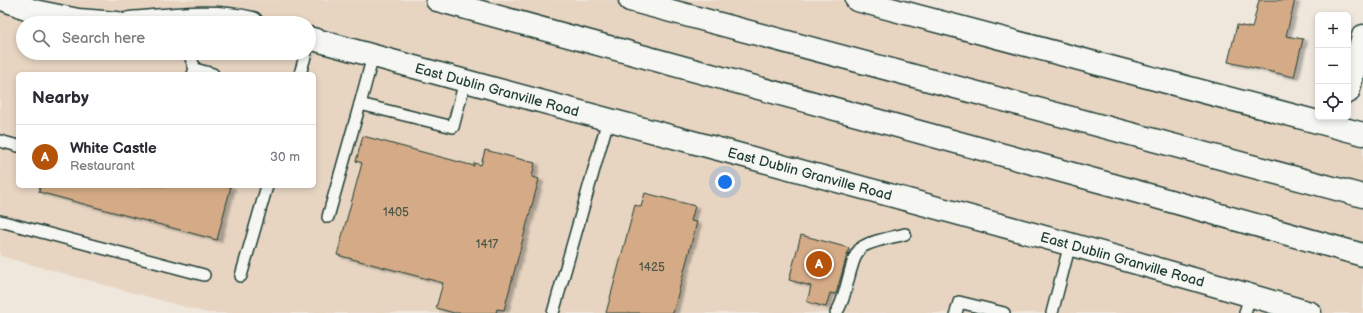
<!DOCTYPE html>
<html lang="en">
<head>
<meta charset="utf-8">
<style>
	body { margin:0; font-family:"Balsamiq Sans",sans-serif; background:#f7f7f7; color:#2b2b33 }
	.controls { position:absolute; right:12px; top:12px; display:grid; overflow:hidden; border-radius:6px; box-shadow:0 2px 6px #0003 }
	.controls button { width:36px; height:36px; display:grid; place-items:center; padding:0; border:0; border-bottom:1px solid #e1e1e2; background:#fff; color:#2b2b33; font:20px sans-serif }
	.you { position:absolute; left:725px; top:182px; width:14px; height:14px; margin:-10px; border:3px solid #fff; border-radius:50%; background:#1a73e8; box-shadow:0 0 0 6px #1a73e833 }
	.badge { display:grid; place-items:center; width:26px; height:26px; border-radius:50%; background:#b45309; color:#fff; font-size:13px; font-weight:700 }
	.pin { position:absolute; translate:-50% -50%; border:2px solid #fff; box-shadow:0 1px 4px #0006 }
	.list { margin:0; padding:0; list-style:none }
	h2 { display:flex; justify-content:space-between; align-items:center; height:52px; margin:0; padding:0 16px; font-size:17px }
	h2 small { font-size:13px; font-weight:400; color:#7c7c81 }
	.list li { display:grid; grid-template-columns:26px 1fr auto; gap:12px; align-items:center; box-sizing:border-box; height:64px; padding:0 16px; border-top:1px solid #e1e1e2 }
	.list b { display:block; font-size:15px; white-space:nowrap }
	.list p { margin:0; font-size:13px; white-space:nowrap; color:#7c7c81 }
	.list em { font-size:13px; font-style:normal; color:#7c7c81 }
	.icon { flex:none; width:22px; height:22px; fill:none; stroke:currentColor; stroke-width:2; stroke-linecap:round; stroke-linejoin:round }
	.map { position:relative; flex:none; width:1363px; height:313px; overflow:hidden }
	.search { position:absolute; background:#fff; box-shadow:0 2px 6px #0003; left:16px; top:16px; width:300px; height:44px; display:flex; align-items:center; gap:10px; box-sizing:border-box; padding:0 14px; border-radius:22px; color:#7c7c81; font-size:15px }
	.panel { position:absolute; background:#fff; box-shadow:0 2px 6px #0003; left:16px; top:72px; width:300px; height:116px; border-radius:6px }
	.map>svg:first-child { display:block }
	.built { fill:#e7d5c2; fill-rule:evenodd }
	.building { fill:#d4ab86; stroke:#1f3d34; filter:url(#shadow) }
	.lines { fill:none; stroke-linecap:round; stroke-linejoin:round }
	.lane-casing { stroke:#1f3d34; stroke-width:14 }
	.street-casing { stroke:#1f3d34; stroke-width:25 }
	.primary-casing { stroke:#1f3d34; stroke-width:25 }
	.lane { stroke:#f6f6f2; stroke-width:11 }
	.street { stroke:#f6f6f2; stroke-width:22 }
	.primary { stroke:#f6f6f2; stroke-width:22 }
	.labels { text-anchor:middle; stroke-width:4; stroke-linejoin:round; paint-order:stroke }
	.number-label { font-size:12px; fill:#4c5848 }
	.street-label { font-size:14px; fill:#1f3d34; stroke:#f6f6f2 }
</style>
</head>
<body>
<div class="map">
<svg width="1363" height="313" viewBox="0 0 1363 313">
	<defs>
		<filter id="shadow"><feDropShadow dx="4.5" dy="2.5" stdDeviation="1" flood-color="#0004"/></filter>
	</defs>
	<rect width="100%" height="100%" fill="#efe7dc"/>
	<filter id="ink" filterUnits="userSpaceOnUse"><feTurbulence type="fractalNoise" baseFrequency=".025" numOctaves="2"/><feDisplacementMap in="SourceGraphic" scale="8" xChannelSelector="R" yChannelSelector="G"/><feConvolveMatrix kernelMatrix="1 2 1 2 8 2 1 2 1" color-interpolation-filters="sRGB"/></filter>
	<g filter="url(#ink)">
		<!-- built -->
		<path class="built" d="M0,0H854L1363,136V313H207L0,256ZM23,23H309V53H23ZM18,74H314V186H18Z"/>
		<!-- building -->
		<g class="building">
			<path d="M1259,0H1295L1286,36L1303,39L1294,77L1228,62L1237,25L1252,28Z"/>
			<path d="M363,136L474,166V163L481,165L485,150L535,163L532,177L539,179L504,310L497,309L496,313H454L436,308L443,283L337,255L362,163L356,161Z"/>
			<path d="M40,186H231L217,240L39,192Z"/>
			<path d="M645,193L695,206L691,221L697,222L673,313H606L635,205L641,207Z"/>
			<path d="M801,235L849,248L836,294L830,293L826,307L807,302L811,286L789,280Z"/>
		</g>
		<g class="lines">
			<defs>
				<g id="lane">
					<path d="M189,53L195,69L193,74"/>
					<path d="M373,56L360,104L453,127L465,81"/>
					<path d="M195,69L213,74"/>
					<path d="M300,74L306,53"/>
					<path d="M0,141L18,146"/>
					<path d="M328,217L360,104"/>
					<path d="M0,221L204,275"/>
					<path d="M241,276L267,186"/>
					<path d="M553,313L608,120"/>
					<path d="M836,313C848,297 849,258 861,248C869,241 895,237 905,234"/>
					<path d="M956,313L959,302L1004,313"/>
					<path d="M1052,313L1070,244"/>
					<path d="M1245,313L1250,295"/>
				</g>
				<g id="street">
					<path d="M5,0L34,11L78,20L117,23"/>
					<path d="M857,0L1363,134"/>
					<path d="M130,23C170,20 212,13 252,23"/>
					<path id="s1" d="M309,38C642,131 979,215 1310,313"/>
					<path d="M1348,92L1363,36"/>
				</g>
				<g id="primary">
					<path d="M437,0L1113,185L1363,255"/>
					<path d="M630,0L1363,196"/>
				</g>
			</defs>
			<!-- lane casing -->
			<use href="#lane" class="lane-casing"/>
			<!-- street casing -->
			<use href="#street" class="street-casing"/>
			<!-- primary casing -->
			<use href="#primary" class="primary-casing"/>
			<!-- lane -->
			<use href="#lane" class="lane"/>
			<!-- street -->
			<use href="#street" class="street"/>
			<!-- primary -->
			<use href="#primary" class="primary"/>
		</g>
	</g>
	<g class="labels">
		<!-- number labels -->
		<g class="number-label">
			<text x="396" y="216">1405</text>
			<text x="487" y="248">1417</text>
			<text x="652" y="271">1425</text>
		</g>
		<!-- street labels -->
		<g class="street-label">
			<text dy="5" stroke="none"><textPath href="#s1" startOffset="195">East Dublin Granville Road</textPath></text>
			<text dy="5" stroke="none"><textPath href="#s1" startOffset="519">East Dublin Granville Road</textPath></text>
			<text dy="5" stroke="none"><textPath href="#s1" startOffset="843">East Dublin Granville Road</textPath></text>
		</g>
	</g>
</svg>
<div class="controls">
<button>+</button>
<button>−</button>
<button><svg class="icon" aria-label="locate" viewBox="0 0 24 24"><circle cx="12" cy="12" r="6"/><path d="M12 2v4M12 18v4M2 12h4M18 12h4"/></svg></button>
</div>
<div class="you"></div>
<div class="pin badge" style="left:819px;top:264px">A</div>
<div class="search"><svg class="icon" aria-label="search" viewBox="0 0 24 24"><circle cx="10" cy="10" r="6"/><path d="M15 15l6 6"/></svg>Search here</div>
<section class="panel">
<h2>Nearby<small></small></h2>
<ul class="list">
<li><span class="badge">A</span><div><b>White Castle</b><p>Restaurant</p></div><em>30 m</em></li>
</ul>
</section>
</div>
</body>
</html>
